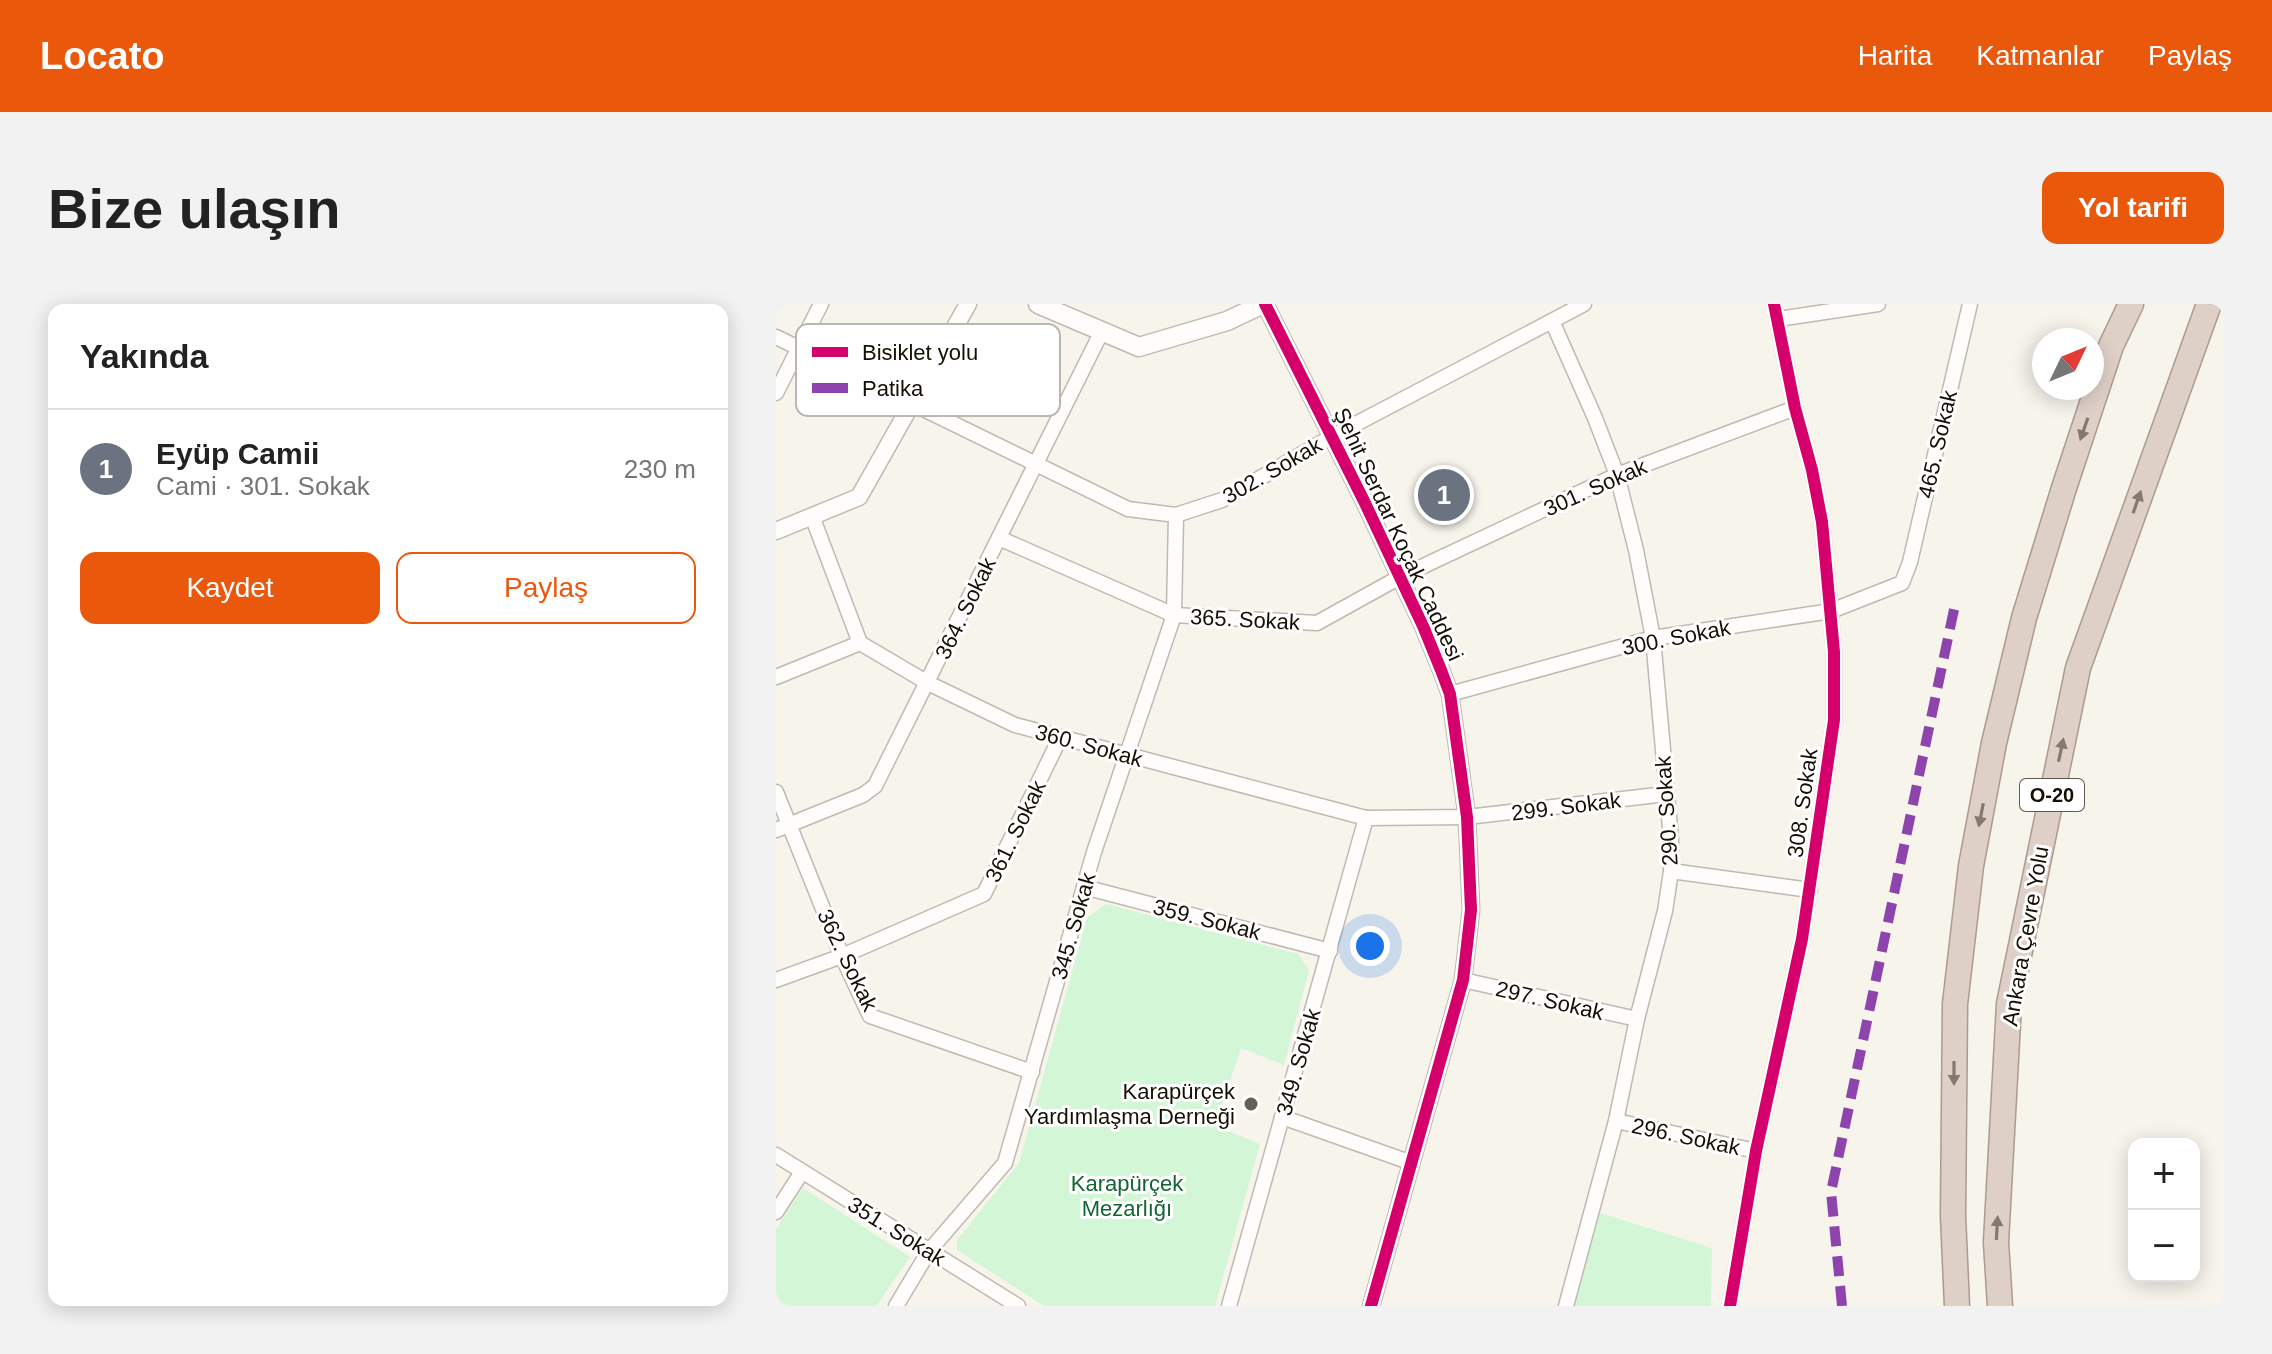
<!DOCTYPE html>
<html lang="tr">
<head>
<meta charset="utf-8">
<style>
	body { margin:0; font-family:Helvetica,sans-serif; background:#f2f2f2; color:#222 }
	.controls { position:absolute; right:24px; bottom:24px; display:grid; overflow:hidden; border-radius:16px; box-shadow:0 4px 20px #0003 }
	.controls button { width:72px; height:72px; display:grid; place-items:center; padding:0; border:0; border-bottom:2px solid #e0e0e0; background:#fff; color:#222; font:40px sans-serif }
	.compass { position:absolute; left:1256px; top:24px; width:72px; height:72px; border-radius:50%; background:#fff; box-shadow:0 4px 20px #0003; rotate:47deg }
	.you { position:absolute; left:594px; top:642px; width:28px; height:28px; margin:-20px; border:6px solid #fff; border-radius:50%; background:#1a73e8; box-shadow:0 0 0 12px #1a73e833 }
	.badge { display:grid; place-items:center; width:52px; height:52px; border-radius:50%; background:#ea580c; color:#fff; font-size:26px; font-weight:700 }
	.pin { position:absolute; translate:-50% -50%; border:4px solid #fff; box-shadow:0 2px 8px #0006 }
	.list { margin:0; padding:0; list-style:none }
	h2 { display:flex; justify-content:space-between; align-items:center; height:104px; margin:0; padding:0 32px; font-size:34px }
	h2 small { font-size:26px; font-weight:400; color:#767676 }
	.list li { display:grid; grid-template-columns:52px 1fr auto; gap:24px; align-items:center; box-sizing:border-box; height:120px; padding:0 32px; border-top:2px solid #e0e0e0 }
	.list b { display:block; font-size:30px; white-space:nowrap }
	.list p { margin:0; font-size:26px; white-space:nowrap; color:#767676 }
	.list em { font-size:26px; font-style:normal; color:#767676 }
	.actions { display:flex; gap:16px; padding:24px 32px }
	.actions a { flex:1; padding:18px 0; border:2px solid #ea580c; border-radius:16px; text-align:center; font-size:28px; color:#ea580c }
	.actions .main { background:#ea580c; color:#fff }
	.map { position:relative; flex:none; width:1448px; height:1002px; overflow:hidden; border-radius:16px }
	header { display:flex; align-items:center; gap:48px; box-sizing:border-box; height:112px; padding:0 40px; background:#ea580c; color:#fff }
	header strong { font-size:38px }
	nav { display:flex; gap:44px; margin-inline-start:auto; font-size:28px }
	.intro { display:flex; align-items:center; justify-content:space-between; box-sizing:border-box; height:192px; padding:0 48px }
	h1 { margin:0; font-size:56px }
	.button { padding:20px 36px; border-radius:16px; background:#ea580c; color:#fff; font-size:28px; font-weight:700 }
	main { display:flex; gap:48px; padding:0 48px }
	aside { flex:1; background:#fff; border-radius:16px; box-shadow:0 4px 20px #0003 }
	.map>svg:first-child { display:block }
	.green { fill:#d3f6d7 }
	.lines { fill:none; stroke-linecap:round; stroke-linejoin:round }
	.minor-casing { stroke:#bfbab1; stroke-width:17 }
	.tertiary-casing { stroke:#bfbab1; stroke-width:19 }
	.secondary-casing { stroke:#bfbab1; stroke-width:21 }
	.motorway-casing { stroke:#ab9b8f; stroke-width:27 }
	.minor { stroke:#fefdfc; stroke-width:14 }
	.tertiary { stroke:#fefdfc; stroke-width:16 }
	.secondary { stroke:#fefdfc; stroke-width:18 }
	.motorway { stroke:#decfc7; stroke-width:24 }
	.quiet { stroke:#8e44ad; stroke-width:10; stroke-dasharray:20 10; stroke-linecap:butt }
	.cycleway-casing { stroke:#fff; stroke-width:17 }
	.cycleway { stroke:#d6006c; stroke-width:12 }
	.oneway { fill:#84796f }
	.poi-dot { fill:#655f55; stroke:#fff; stroke-width:3 }
	.labels { text-anchor:middle; stroke-width:6; stroke-linejoin:round; paint-order:stroke }
	.shield { fill:#fff; stroke:#5c574f; stroke-width:2 }
	.shield-label { font-size:20px; font-weight:bold; fill:#160f04 }
	.street-label { font-size:22px; fill:#160f04; stroke:#fff }
	.poi-label { font-size:22px; fill:#160f04; stroke:#fff; text-anchor:end }
	.park-label { font-size:22px; fill:#126433; stroke:#fff }
	.key { fill:#fff; stroke:#b9b7b4; stroke-width:2 }
	.key-label { font-size:22px; fill:#160f04 }
</style>
</head>
<body>
<header>
<strong>Locato</strong>
<nav><a>Harita</a><a>Katmanlar</a><a>Paylaş</a></nav>
</header>
<div class="intro"><h1>Bize ulaşın</h1><a class="button">Yol tarifi</a></div>
<main>
<aside>
<h2>Yakında<small></small></h2>
<ul class="list">
<li><span class="badge" style="background:#6b7280">1</span><div><b>Eyüp Camii</b><p>Cami · 301. Sokak</p></div><em>230 m</em></li>
</ul>
<div class="actions"><a class="main">Kaydet</a><a>Paylaş</a></div>
</aside>
<div class="map">
<svg width="1448" height="1002" viewBox="0 0 1448 1002">
	<rect width="100%" height="100%" fill="#f7f4ec"/>
	<!-- green -->
	<g class="green">
		<path d="M330,600L522,650L533,666L508,761L465,744L439,822L484,840L439,1002H268L181,946V936L243,859L311,614Z"/>
		<path d="M27,884L134,953L100,1002H0V925Z"/>
		<path d="M824,909L936,944L935,1002H798Z"/>
	</g>
	<g class="lines">
		<defs>
			<g id="minor">
				<path d="M1002,15L1102,0"/>
				<path d="M776,17L819,114L841,171L860,246L877,334L895,535V567L889,607L861,715L840,817L790,1002"/>
				<path d="M0,33L352,205L400,211L446,196L555,133L808,0"/>
				<path d="M0,89L45,0"/>
				<path d="M36,212L84,339L152,379L239,421L590,514L691,513L890,490"/>
				<path d="M223,234L398,311L541,319L624,273L841,171L1019,104"/>
				<path d="M0,373L84,339"/>
				<path d="M674,390L877,334L1055,307L1126,279L1134,258L1194,0"/>
				<path d="M0,488L66,652L94,712L256,768"/>
				<path d="M0,526L87,491L99,482L326,27"/>
				<path d="M895,567L1034,586"/>
				<path d="M308,583L554,647"/>
				<path d="M0,676L66,652L208,590L284,434"/>
				<path d="M687,676L861,715"/>
				<path d="M506,813L636,859"/>
				<path d="M840,817L980,847"/>
				<path d="M0,851L242,1002"/>
				<path d="M0,908L26,868"/>
				<path d="M120,1002L153,947L229,859L318,548L398,311L400,211"/>
				<path d="M453,1002L590,514"/>
				<path d="M954,1002L980,847L1026,635L1058,416V348L1046,218L1036,166L1019,104L998,0"/>
			</g>
			<g id="tertiary">
				<path d="M489,0L588,197L647,322L665,366L674,390L691,513L695,606L687,676L595,1002"/>
				<path d="M0,227L83,193L192,0"/>
			</g>
			<path id="secondary" d="M262,0L363,43L451,17L487,0"/>
			<g id="motorway">
				<path d="M1181,1002L1177,912L1179,700L1195,562L1218,439L1248,314L1288,184L1335,42L1355,0"/>
				<path d="M1224,1002L1220,938L1233,700L1302,364L1433,0"/>
			</g>
		</defs>
		<!-- minor casing -->
		<use href="#minor" class="minor-casing"/>
		<!-- tertiary casing -->
		<use href="#tertiary" class="tertiary-casing"/>
		<!-- secondary casing -->
		<use href="#secondary" class="secondary-casing"/>
		<!-- motorway casing -->
		<use href="#motorway" class="motorway-casing"/>
		<!-- minor -->
		<use href="#minor" class="minor"/>
		<!-- tertiary -->
		<use href="#tertiary" class="tertiary"/>
		<!-- secondary -->
		<use href="#secondary" class="secondary"/>
		<!-- motorway -->
		<use href="#motorway" class="motorway"/>
		<!-- quiet -->
		<path class="quiet" d="M1066,1002L1055,888L1180,296"/>
		<defs>
			<g id="cycleway">
				<path d="M489,0L588,197L647,322L665,366L674,390L691,513L695,606L687,676L595,1002"/>
				<path d="M954,1002L980,847L1026,635L1058,416V348L1046,218L1036,166L1019,104L998,0"/>
			</g>
		</defs>
		<!-- cycleway casing -->
		<use href="#cycleway" class="cycleway-casing"/>
		<!-- cycleway -->
		<use href="#cycleway" class="cycleway"/>
	</g>
	<!-- one-way arrows -->
	<defs><path id="oneway-solid" d="M-6-.8H1V-3.2L6.5 0L1 3.2V.8H-6Z" transform="scale(2)"/></defs>
	<g class="oneway">
		<use href="#oneway-solid" transform="translate(1308 125) rotate(109)"/>
		<use href="#oneway-solid" transform="translate(1361 198) rotate(-71)"/>
		<use href="#oneway-solid" transform="translate(1285 446) rotate(-78)"/>
		<use href="#oneway-solid" transform="translate(1205 511) rotate(101)"/>
		<use href="#oneway-solid" transform="translate(1178 769) rotate(90)"/>
		<use href="#oneway-solid" transform="translate(1221 924) rotate(-87)"/>
	</g>
	<!-- markers -->
	<circle class="poi-dot" cx="475" cy="800" r="8"/>
	<g class="labels">
		<!-- shield labels -->
		<rect class="shield" x="1244" y="475" width="64" height="32" rx="6"/>
		<g class="shield-label">
			<text x="1276" y="498">O-20</text>
		</g>
		<!-- street labels -->
		<g class="street-label">
			<text transform="translate(1161 140) rotate(-77)" y="8">465. Sokak</text>
			<text transform="translate(496 166) rotate(-30)" y="8">302. Sokak</text>
			<text transform="translate(819 183) rotate(-24)" y="8">301. Sokak</text>
			<text transform="translate(623 230) rotate(65)" y="8">Şehit Serdar Koçak Caddesi</text>
			<text transform="translate(189 304) rotate(-64)" y="8">364. Sokak</text>
			<text transform="translate(469 315) rotate(3)" y="8">365. Sokak</text>
			<text transform="translate(900 333) rotate(-11)" y="8">300. Sokak</text>
			<text transform="translate(313 441) rotate(15)" y="8">360. Sokak</text>
			<text transform="translate(1026 499) rotate(-82)" y="8">308. Sokak</text>
			<text transform="translate(790 502) rotate(-7)" y="8">299. Sokak</text>
			<text transform="translate(890 507) rotate(-94)" y="8">290. Sokak</text>
			<text transform="translate(239 527) rotate(-64)" y="8">361. Sokak</text>
			<text transform="translate(431 615) rotate(14)" y="8">359. Sokak</text>
			<text transform="translate(297 622) rotate(-74)" y="8">345. Sokak</text>
			<text transform="translate(1249 632) rotate(-80)" y="8">Ankara Çevre Yolu</text>
			<text transform="translate(72 656) rotate(64)" y="8">362. Sokak</text>
			<text transform="translate(774 696) rotate(13)" y="8">297. Sokak</text>
			<text transform="translate(522 758) rotate(-74)" y="8">349. Sokak</text>
			<text transform="translate(910 832) rotate(12)" y="8">296. Sokak</text>
			<text transform="translate(121 927) rotate(32)" y="8">351. Sokak</text>
		</g>
		<!-- poi labels -->
		<g class="poi-label">
			<text x="459" y="795">Karapürçek<tspan x="459" dy="25">Yardımlaşma Derneği</tspan></text>
		</g>
		<!-- park labels -->
		<g class="park-label">
			<text x="351" y="887">Karapürçek<tspan x="351" dy="25">Mezarlığı</tspan></text>
		</g>
	</g>
	<!-- legend -->
	<rect x="20" y="20" width="264" height="92" rx="12" class="key"/>
	<rect x="36" y="43" width="36" height="10" fill="#d6006c"/>
	<rect x="36" y="79" width="36" height="10" fill="#8e44ad"/>
	<g class="key-label">
		<text x="86" y="56">Bisiklet yolu</text>
		<text x="86" y="92">Patika</text>
	</g>
</svg>
<div class="controls">
<button>+</button>
<button>−</button>
</div>
<svg class="compass" viewBox="-18 -18 36 36"><path d="M0-13l5 13h-10z" fill="#e53935"/><path d="M0 13l5-13h-10z" fill="#767676"/></svg>
<div class="you"></div>
<div class="pin badge" style="left:668px;top:191px;background:#6b7280">1</div>
</div>
</main>
</body>
</html>
